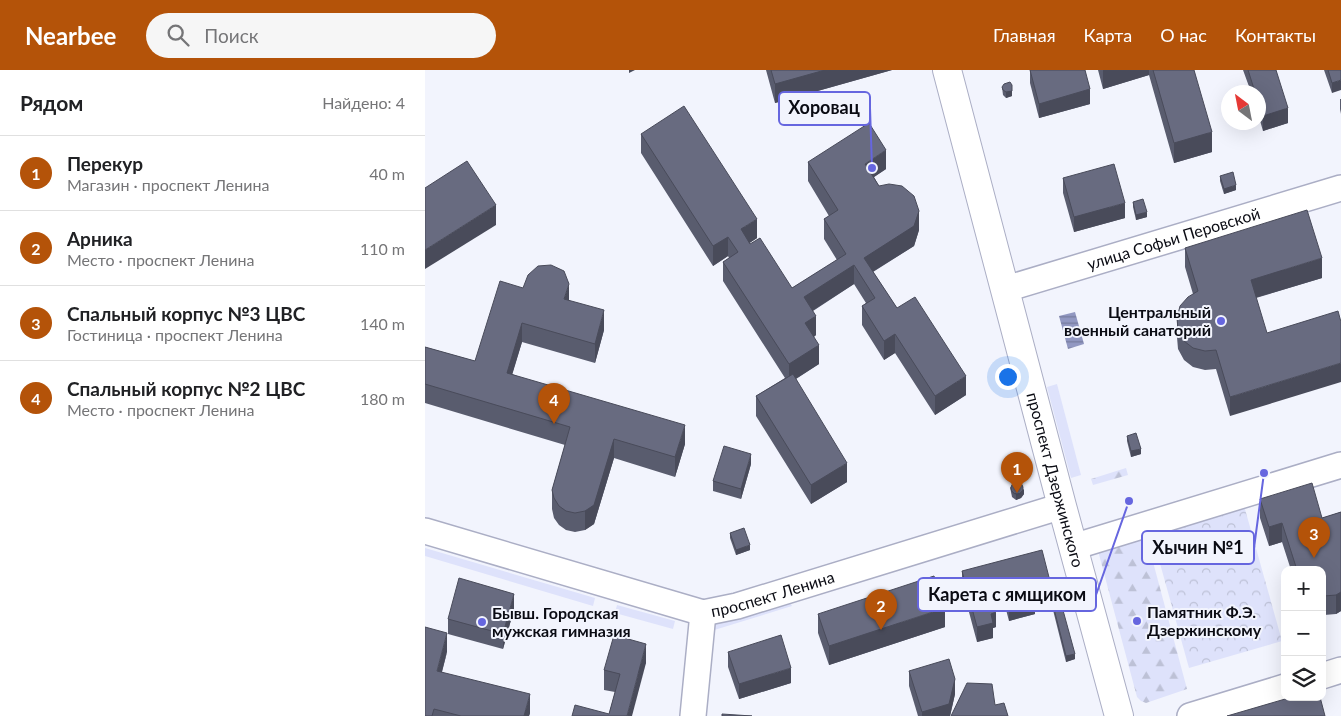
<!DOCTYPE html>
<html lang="ru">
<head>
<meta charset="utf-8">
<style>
	body { margin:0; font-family:Lato,sans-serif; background:#f6f6f6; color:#202124 }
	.controls { position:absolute; right:15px; bottom:15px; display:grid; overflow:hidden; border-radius:10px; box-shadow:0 5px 20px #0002 }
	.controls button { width:45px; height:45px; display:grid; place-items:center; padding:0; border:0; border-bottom:1px solid #e0e0e0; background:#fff; color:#202124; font:25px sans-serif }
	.compass { position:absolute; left:796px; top:15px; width:45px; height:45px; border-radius:50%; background:#fff; box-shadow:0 5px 20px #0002; rotate:328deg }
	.you { position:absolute; left:582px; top:306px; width:18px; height:18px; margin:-12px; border:4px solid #fff; border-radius:50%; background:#1a73e8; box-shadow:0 0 0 8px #1a73e833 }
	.badge { display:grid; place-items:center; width:32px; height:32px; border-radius:50%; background:#b45309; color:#fff; font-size:16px; font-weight:700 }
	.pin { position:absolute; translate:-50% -41px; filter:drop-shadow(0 1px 2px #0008) }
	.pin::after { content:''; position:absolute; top:26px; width:18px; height:15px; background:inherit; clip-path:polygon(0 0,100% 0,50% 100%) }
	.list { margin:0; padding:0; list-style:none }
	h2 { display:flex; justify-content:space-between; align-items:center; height:65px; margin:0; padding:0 20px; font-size:21px }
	h2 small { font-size:16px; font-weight:400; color:#757577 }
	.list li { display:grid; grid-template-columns:32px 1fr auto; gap:15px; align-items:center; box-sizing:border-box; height:75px; padding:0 20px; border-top:1px solid #e0e0e0 }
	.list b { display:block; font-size:19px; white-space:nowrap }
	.list p { margin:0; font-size:16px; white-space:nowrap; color:#757577 }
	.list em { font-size:16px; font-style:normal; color:#757577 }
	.icon { flex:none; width:28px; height:28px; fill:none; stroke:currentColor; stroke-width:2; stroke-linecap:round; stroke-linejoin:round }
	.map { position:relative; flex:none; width:916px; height:646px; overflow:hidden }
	header { display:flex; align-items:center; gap:30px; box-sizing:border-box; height:70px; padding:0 25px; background:#b45309; color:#fff }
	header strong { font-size:24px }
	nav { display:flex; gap:28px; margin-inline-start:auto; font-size:18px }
	.search { width:350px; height:45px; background:#f6f6f6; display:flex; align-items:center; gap:12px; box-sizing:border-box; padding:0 18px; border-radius:28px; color:#757577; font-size:19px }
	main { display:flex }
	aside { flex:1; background:#fff }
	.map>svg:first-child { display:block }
	.green { fill:#dee2fb }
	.forest { fill:url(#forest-firs) }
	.park { fill:url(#park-crowns) }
	.water { fill:url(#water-rules) }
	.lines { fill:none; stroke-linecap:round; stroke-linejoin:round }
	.minor-casing { stroke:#abaec5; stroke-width:28 }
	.major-casing { stroke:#abaec5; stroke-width:30 }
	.minor { stroke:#fff; stroke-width:25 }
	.major { stroke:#fff; stroke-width:28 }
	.wall { fill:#595c6e }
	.shaded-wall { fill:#494b5a }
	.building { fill:#686b80; stroke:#494b5a }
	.poi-dot { fill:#6666df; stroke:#f2f4fd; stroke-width:2 }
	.labels { text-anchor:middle; stroke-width:4; stroke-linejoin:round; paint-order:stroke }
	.street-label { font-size:16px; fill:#0a0b13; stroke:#f2f4fd }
	.poi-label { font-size:16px; font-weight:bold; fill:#0a0b13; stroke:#f2f4fd; text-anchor:start }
	.leader { fill:none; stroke:#6666df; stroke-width:2 }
	.callout-dot { fill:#6666df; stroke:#f2f4fd; stroke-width:2 }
	.callout { fill:#f2f4fd; stroke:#6666df; stroke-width:2 }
	.callout-label { font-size:18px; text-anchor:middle; font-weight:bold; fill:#0a0b13 }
</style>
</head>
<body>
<header>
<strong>Nearbee</strong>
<div class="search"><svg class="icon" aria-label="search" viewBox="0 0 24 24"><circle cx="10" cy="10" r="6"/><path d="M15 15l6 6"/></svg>Поиск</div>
<nav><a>Главная</a><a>Карта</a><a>О нас</a><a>Контакты</a></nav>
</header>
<main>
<aside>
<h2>Рядом<small>Найдено: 4</small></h2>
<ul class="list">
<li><span class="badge">1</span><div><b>Перекур</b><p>Магазин · проспект Ленина</p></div><em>40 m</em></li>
<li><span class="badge">2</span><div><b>Арника</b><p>Место · проспект Ленина</p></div><em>110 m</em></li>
<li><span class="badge">3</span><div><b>Спальный корпус №3 ЦВС</b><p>Гостиница · проспект Ленина</p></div><em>140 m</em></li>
<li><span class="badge">4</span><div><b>Спальный корпус №2 ЦВС</b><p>Место · проспект Ленина</p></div><em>180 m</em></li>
</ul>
</aside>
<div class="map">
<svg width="916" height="646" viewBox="0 0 916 646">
	<defs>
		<pattern id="forest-firs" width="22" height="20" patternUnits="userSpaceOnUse" patternTransform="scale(1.25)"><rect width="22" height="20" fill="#dee2fb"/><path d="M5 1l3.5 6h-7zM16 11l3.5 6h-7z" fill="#bdc1d6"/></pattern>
		<pattern id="park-crowns" width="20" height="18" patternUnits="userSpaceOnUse" patternTransform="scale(1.25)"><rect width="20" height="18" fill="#dee2fb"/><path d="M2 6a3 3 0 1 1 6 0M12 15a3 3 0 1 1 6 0" fill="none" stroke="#bdc1d6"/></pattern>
		<pattern id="water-rules" width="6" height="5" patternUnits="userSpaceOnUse" patternTransform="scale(1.25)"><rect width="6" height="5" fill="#9298c2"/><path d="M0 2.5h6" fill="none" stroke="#757a9c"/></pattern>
	</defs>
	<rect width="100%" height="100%" fill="#f2f4fd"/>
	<!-- green -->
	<g class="green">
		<path d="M632,314L656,405L646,408L622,317Z"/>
		<path d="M0,478L170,528L168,536L0,486Z"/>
		<path d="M363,528L367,536L286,561L292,551Z"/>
		<path d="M192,535L250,551L248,559L190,543Z"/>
	</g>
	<!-- forest -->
	<g class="forest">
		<path d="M701,398L703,405L668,415L666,409Z"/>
		<path d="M720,462L762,619L721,633L716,631L712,627L672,477Z"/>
	</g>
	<!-- park -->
	<path class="park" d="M818,432L857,571L764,598L726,461Z"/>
	<!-- water -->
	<path class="water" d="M650,242L659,274L643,279L634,246Z"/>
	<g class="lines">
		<defs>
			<g id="minor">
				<path id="s1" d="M581,219L916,118"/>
				<path id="s2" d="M0,461L278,543L312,536L637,436"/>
				<path d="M648,477L916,395"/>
				<path d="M897,606L916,600"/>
				<path d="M268,646L278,543"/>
				<path d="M765,646L860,617"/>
			</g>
			<g id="major">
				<path id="s3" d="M522,0L637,436L694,646"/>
			</g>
		</defs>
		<!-- minor casing -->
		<use href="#minor" class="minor-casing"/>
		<!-- major casing -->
		<use href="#major" class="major-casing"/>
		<!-- minor -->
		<use href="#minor" class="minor"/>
		<!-- major -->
		<use href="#major" class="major"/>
	</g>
	<!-- wall -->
	<g class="wall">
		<path d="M341,0H467L350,33Z"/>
		<path d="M605,0H660L665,34L614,48L605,13Z"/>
		<path d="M673,0H769L787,82L749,93L724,5L678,19Z"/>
		<path d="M818,0H851L863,53L838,61L834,47V22H826Z"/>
		<path d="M899,0H916L907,23Z"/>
		<path d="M577,17L587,20V26L581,28L578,25Z"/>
		<path d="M915,29H916V44L915,39Z"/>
		<path d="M216,64L332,168L324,173L367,218L412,190L399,169V149L404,146L383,111V92L461,99L449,107L454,116L494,160L489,176L448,202L472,238L541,325L510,345L470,283L459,290L437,255V236L441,233L429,214L388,241L391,265L389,267L394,294L371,309L422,412L386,434L331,346V326L360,308L298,211V192L304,188L303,186L288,196L216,83Z"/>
		<path d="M795,106L811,120L799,124L795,111Z"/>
		<path d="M638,108L700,148L649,162L638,123Z"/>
		<path d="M708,132L722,147L711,150L708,137Z"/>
		<path d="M760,178L897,208L831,228L805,346L791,299L780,300L768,297L759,290L753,279L752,267V248L768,224L760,197Z"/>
		<path d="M98,218L144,230L179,260L170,293L97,272L87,304L260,374L250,407L189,388L169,454L160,460L150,462L141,460L134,455L129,448L127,439V420L140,375L0,333V277L50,291Z"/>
		<path d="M702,366L716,384L706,387L702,371Z"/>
		<path d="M326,394L316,429L288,421V411Z"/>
		<path d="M585,417L599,424L596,428L591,430L587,427Z"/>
		<path d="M835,429L897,448L916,442V541L911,544L899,545H897V500H866L857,472L844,476L835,448Z"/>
		<path d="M305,463L325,480L311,485L305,468Z"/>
		<path d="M537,501L626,530L610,534V544L584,551L578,528L568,530L571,557L568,558V568L552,572L537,516Z"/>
		<path d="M628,535L650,589L641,592L628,540Z"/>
		<path d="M89,539L78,579L23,564V549Z"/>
		<path d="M393,544L520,557L404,595L393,563Z"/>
		<path d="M22,582L17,602L105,643L104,646H0Z"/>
		<path d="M303,582L366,613L314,629L303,597Z"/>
		<path d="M221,593L184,644L190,622L179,620V600Z"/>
		<path d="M484,601L530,624L525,646H493L484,616Z"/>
	</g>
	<!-- shaded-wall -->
	<g class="shaded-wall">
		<path d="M204,0H210L204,3Z"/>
		<path d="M400,0H467L350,33V14Z"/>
		<path d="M678,0H724V5L678,19Z"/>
		<path d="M916,10V20L907,23V13Z"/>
		<path d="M587,15V26L581,28V22Z"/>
		<path d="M665,19V34L614,48V34Z"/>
		<path d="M863,38V53L838,61V46Z"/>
		<path d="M787,62V82L749,93V73Z"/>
		<path d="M461,80V99L440,113V94Z"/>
		<path d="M811,115V120L799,124V119Z"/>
		<path d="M700,133V148L649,162V147Z"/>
		<path d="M71,135V155L0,199V180Z"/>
		<path d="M494,141V160L489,176L439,207V188Z"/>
		<path d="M722,142V147L711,150V145Z"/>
		<path d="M332,149V168L316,179V159Z"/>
		<path d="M303,167V186L288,196V176Z"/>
		<path d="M897,188V208L826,229V210Z"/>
		<path d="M429,195V214L379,246V227Z"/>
		<path d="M144,214V233L139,229Z"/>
		<path d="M179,240V260L170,293V274Z"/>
		<path d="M391,246V265L380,272V253Z"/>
		<path d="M97,253V272L82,322V303Z"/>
		<path d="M470,264V283L459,290V271Z"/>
		<path d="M394,275V294L364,313V294Z"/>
		<path d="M916,293V312L805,346V327Z"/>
		<path d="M541,306V325L510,345V326Z"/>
		<path d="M260,355V374L250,407V387Z"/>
		<path d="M189,369V388L169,454L160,460V441Z"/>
		<path d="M716,379V384L706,387V381Z"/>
		<path d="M326,384V394L316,429V419Z"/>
		<path d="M422,393V412L386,434V415Z"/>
		<path d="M599,419V424L596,428L591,430V424Z"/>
		<path d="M857,453V472L844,476V457Z"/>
		<path d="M325,475V480L311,485V480Z"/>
		<path d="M578,513V528L565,531V516Z"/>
		<path d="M626,515V530L610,534V544L584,551V536L608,520Z"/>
		<path d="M916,522V541L911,544V525Z"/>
		<path d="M89,524V539L78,579V564Z"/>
		<path d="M520,538V557L404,595V576Z"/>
		<path d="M571,542V557L568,558V568L552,572V557L566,544Z"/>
		<path d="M22,563V582L12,620V601Z"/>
		<path d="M221,574V593L207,646H202Z"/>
		<path d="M650,584V589L641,592V586Z"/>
		<path d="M366,598V613L314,629V614Z"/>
		<path d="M530,609V624L525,646H497V642Z"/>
		<path d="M105,624V643L104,646H99Z"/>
	</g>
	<!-- building -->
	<g class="building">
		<path d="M346,0H400L350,14Z"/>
		<path d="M605,0H660L665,19L614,34Z"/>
		<path d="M728,0H769L787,62L749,73Z"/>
		<path d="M823,0H851L863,38L838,46L834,32V22H830Z"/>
		<path d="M903,0H916V10L907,13Z"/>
		<path d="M585,12L587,15V21L581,22L578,20L577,17L579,14Z"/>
		<path d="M259,36L332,149L316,159L325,174L335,168L367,218L421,184L399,149L413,140L383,92L444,53L461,80L440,94L454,116L464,114L477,116L489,126L494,141L489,156L439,188L472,238L490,227L541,306L510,326L470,264L459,271L437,236L450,228L429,195L379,227L391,246L380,253L394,275L364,294L298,192L313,182L303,167L288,176L216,64Z"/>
		<path d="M42,91L71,135L0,180V118Z"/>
		<path d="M689,94L700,133L649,147L638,108Z"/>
		<path d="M808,102L811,115L799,119L795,106Z"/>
		<path d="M718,129L722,142L711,145L708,132Z"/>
		<path d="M882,140L897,188L826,210L842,263L913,241L916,252V293L805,327L791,280L780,281L768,278L759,271L753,260L752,248L755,236L763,227L773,221L760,178Z"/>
		<path d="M126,195L139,201L144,214L139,229L179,240L170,274L97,253L82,303L260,355L250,387L189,369L169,435L160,441L150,443L141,441L134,436L129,428L127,420L145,357L0,314V277L50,291L75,211L98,218L103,205L113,196Z"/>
		<path d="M368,304L422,393L386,415L331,326Z"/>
		<path d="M711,363L716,379L706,381L702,366Z"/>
		<path d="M299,376L326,384L316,419L288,411Z"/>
		<circle cx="592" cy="418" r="6"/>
		<path d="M887,413L897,448L916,442V522L911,525L899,526L897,525V500H872L857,453L844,457L835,429Z"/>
		<path d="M319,458L325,475L311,480L305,463Z"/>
		<path d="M617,480L626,515L608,520L610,529L584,536L578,513L565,516L571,542L566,544L568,553L552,557L537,501Z"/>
		<path d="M509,506L520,538L404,576L393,544Z"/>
		<path d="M34,508L89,524L78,564L23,549Z"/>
		<path d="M636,533L650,584L641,586L628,535Z"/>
		<path d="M0,557L22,563L12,601L105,624L99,646H36L9,639L7,646H0Z"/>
		<path d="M189,565L221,574L202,646H147L150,635L184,644L195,604L179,600Z"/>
		<path d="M356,565L366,598L314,614L303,582Z"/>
		<path d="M524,589L530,609L524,634L497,642L484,601Z"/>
		<path d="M542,613L567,614L570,635L579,633L583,646H526Z"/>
		<path d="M867,627H895L900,646H802Z"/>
		<path d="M297,644L327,646H297Z"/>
	</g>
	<!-- markers -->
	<g class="poi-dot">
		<circle cx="796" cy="251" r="5"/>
		<circle cx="712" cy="551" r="5"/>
		<circle cx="57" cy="552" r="5"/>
	</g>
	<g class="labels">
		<!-- street labels -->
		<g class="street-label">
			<text dy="6" stroke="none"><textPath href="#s1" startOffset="175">улица Софьи Перовской</textPath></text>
			<text dy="6" stroke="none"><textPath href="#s3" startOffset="424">проспект Дзержинского</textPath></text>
			<text dy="6" stroke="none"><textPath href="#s2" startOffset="362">проспект Ленина</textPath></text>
		</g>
		<!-- poi labels -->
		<g class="poi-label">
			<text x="786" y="248" text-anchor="end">Центральный<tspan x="786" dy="18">военный санаторий</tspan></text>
			<text x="722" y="548">Памятник Ф.Э.<tspan x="722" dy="18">Дзержинскому</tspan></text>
			<text x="67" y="549">Бывш. Городская<tspan x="67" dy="18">мужская гимназия</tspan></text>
		</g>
	</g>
	<!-- callouts -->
	<path class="leader" d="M447 98L445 38M839 403L829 478M704 431L671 525"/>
	<g class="callout-dot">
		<circle cx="447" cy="98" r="5"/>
		<circle cx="839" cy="403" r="5"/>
		<circle cx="704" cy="431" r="5"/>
	</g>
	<g class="callout">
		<rect x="354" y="22" width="91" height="33" rx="5"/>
		<rect x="717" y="461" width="112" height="33" rx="5"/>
		<rect x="493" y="508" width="178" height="33" rx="5"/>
	</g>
	<g class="callout-label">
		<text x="399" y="44">Хоровац</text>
		<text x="773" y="484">Хычин №1</text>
		<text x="582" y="531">Карета с ямщиком</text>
	</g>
</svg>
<div class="controls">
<button>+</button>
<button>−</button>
<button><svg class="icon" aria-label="layers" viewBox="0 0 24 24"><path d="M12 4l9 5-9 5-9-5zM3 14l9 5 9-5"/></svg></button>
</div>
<svg class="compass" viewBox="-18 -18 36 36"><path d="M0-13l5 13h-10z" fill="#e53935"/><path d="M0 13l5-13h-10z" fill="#757577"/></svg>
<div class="you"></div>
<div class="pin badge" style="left:592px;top:423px">1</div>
<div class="pin badge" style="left:456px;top:560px">2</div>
<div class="pin badge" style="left:889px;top:488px">3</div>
<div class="pin badge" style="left:129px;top:354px">4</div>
</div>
</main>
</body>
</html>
